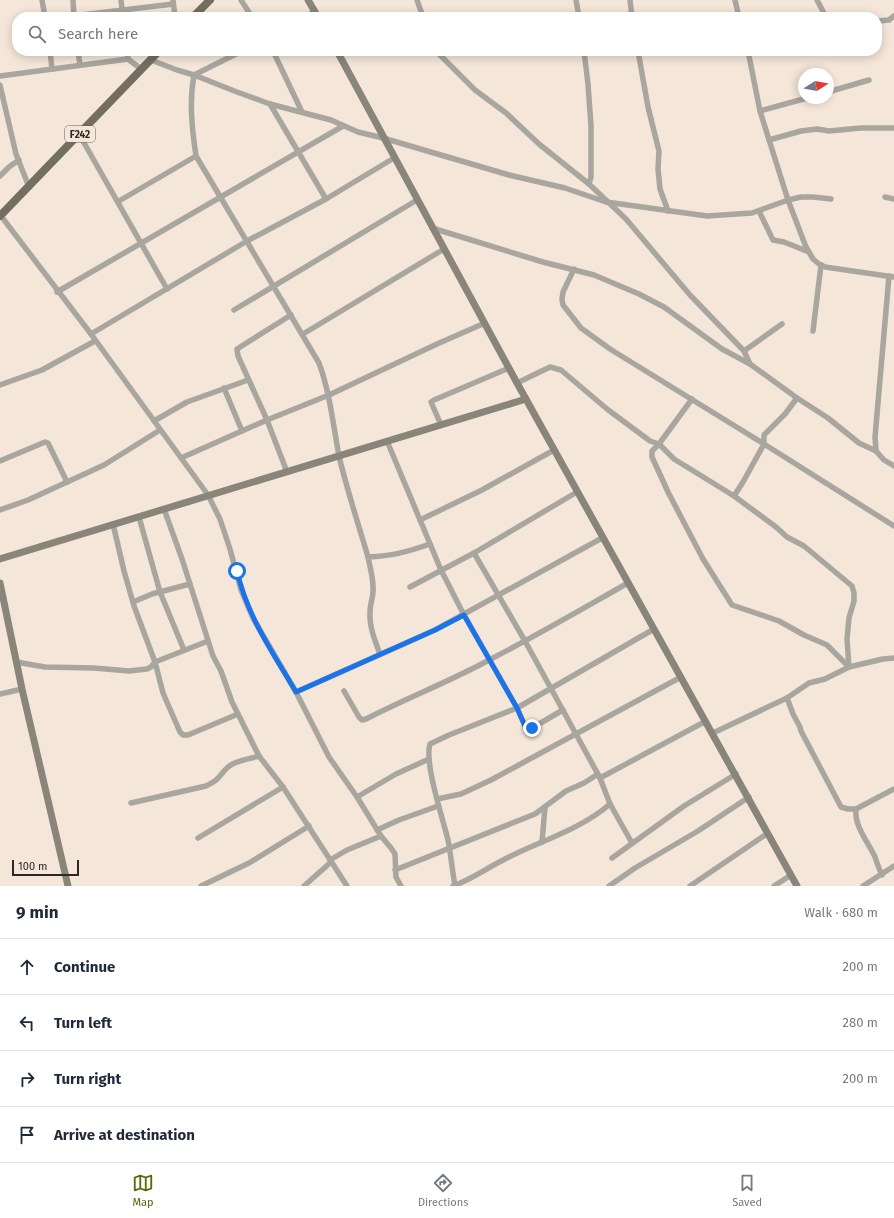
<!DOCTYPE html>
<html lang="en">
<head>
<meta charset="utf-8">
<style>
	body { margin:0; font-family:"Fira Sans",sans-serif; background:#f6f6f7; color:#1f2937 }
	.compass { position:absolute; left:798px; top:68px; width:36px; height:36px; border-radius:50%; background:#fff; box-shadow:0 2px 10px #0003; rotate:79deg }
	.scale { position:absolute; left:12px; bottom:10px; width:67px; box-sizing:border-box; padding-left:4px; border:2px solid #2d2823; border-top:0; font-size:11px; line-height:14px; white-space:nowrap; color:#2d2823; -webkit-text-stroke:3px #f4e6d9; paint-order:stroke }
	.stop { position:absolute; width:12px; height:12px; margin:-9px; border:3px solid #1a73e8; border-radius:50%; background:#fff }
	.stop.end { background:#1a73e8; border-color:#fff; box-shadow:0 1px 4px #0008 }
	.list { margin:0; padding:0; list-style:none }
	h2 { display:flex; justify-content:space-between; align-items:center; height:52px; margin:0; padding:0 16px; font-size:17px }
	h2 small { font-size:13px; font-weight:400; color:#747a83 }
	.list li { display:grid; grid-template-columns:26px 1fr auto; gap:12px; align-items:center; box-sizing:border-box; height:56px; padding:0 16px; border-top:1px solid #e0e1e3 }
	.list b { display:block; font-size:15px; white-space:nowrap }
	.list em { font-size:13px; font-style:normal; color:#747a83 }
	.icon { flex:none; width:22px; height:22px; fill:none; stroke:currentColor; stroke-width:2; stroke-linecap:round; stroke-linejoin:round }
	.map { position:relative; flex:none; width:894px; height:886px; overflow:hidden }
	.search { position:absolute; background:#fff; box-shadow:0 2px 10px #0003; left:12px; right:12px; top:12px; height:44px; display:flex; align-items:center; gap:10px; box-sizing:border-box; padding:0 14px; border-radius:16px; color:#747a83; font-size:15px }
	.sheet { height:276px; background:#fff }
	nav { display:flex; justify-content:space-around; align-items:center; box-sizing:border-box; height:56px; border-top:1px solid #e0e1e3; background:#fff; font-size:11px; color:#747a83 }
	nav a { display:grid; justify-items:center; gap:2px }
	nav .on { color:#5b6609 }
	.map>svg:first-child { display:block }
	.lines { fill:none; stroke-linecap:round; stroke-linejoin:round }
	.street { stroke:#a9a69f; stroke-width:5.5 }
	.secondary { stroke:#8a857b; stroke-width:7 }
	.primary { stroke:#746e62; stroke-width:8 }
	.route { stroke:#1a73e8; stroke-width:5 }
	.labels { text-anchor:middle; stroke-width:4; stroke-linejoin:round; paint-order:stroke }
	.shield { fill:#f4e6d9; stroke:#69615a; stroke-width:1 }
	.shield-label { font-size:10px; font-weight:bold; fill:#2d2823 }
</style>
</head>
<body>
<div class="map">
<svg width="894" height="886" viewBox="0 0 894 886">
	<rect width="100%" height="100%" fill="#f4e6d9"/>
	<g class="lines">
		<!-- street -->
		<g class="street">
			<path d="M42,0L45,17"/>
			<path d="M73,0L74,17"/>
			<path d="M121,0L123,17"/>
			<path d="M173,0L175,17"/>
			<path d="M241,0L252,17"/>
			<path d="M417,0L423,17"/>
			<path d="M576,0L579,17"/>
			<path d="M630,0L632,17"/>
			<path d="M735,0L739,17"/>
			<path d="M817,0L826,17"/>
			<path d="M65,17L173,4"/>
			<path d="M305,17L315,11"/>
			<path d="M877,21L889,20L894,16"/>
			<path d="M50,51L52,69"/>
			<path d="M78,51L80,65"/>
			<path d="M127,51L128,59"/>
			<path d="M242,51L194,75C189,102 192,129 196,156L319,363C330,393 333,424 339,456C347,490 358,523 368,557C392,556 407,552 430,544"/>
			<path d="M273,51L302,112"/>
			<path d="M436,51L475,90L506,113L539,144L589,184L626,219L690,295L744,351L750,364"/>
			<path d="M584,51L588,84L591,126V177L589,184"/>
			<path d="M638,51L648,107L659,151L658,169L660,189L668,211"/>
			<path d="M748,51L760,111L788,200L806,247L813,259L819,264L825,267L894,277"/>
			<path d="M151,60L177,70L194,75L237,92L270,104L331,120L358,132L383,138L509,175L565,188L606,202L707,216L752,213L788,200L801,197H813L831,199"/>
			<path d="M0,76L128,59L141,69"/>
			<path d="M0,85L16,154L29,187"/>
			<path d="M828,92L869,80"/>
			<path d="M270,104L326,199"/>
			<path d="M760,111L807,98"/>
			<path d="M79,134L167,289"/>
			<path d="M769,140L801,131L817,129L829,131L861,128H894"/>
			<path d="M0,176L9,167L19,160"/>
			<path d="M885,197L894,199"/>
			<path d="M119,201L196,156"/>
			<path d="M759,211L773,240L784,242L809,252"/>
			<path d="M1,216L91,334L208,495L220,519L230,549L241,590L253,618L296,692L329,757L357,797L381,836L391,848L395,854L396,877L401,886"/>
			<path d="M432,228L543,262L594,275L639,294L664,307L722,349L750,364L797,398L785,414L764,435V444L894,526"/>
			<path d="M57,292L343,126"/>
			<path d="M234,310L417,200"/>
			<path d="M813,331L821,265"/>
			<path d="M91,334L247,241L326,199L394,158"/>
			<path d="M303,334L444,249"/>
			<path d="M744,351L782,324"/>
			<path d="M517,383L550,367L561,370L607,409L650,441L659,444L674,459L734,496L743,482L764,444L610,349L581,328L563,305L562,299L563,292L574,269"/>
			<path d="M0,385L42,370L95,341"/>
			<path d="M224,388L242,431"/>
			<path d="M797,398L828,418L859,443L876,451L884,460L894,466"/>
			<path d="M692,399L659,444L652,451V457L668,492L703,559L732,605L779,621L804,635L827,645L849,667L883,659L894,658"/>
			<path d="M154,421L187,402L248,380"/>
			<path d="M441,425L431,402L434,400L509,368"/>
			<path d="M387,441L441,570L464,615L517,708L525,726L529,729L532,728L563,710"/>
			<path d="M876,451L875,437L889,276"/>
			<path d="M181,458L267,420L329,395L437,344L485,323"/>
			<path d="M0,461L45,442L48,443L67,482"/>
			<path d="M287,472L267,420L238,356L237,349L291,315"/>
			<path d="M164,509L182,559L213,656L221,671L232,702L259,756L283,787L347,886"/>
			<path d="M0,510L28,500L104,465L160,430"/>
			<path d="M139,517L160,592L184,650"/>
			<path d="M420,520L482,490L554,450"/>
			<path d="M113,524L124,571L134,606L155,662L163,693L180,732L183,735H188L238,714"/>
			<path d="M474,553L525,641L600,778L610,804L632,843"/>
			<path d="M368,557C370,567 373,577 373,587C374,596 370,603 370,612C369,626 375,641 380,654"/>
			<path d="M410,587L474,553L577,492"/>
			<path d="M133,602L152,594L190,584"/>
			<path d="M16,662L45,667L94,668L129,671L147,669L151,667L155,662L208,641"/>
			<path d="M344,691L359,717L362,720L366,719C406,698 449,682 489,660C536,636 582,609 628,583"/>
			<path d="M296,692L435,630L602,538"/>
			<path d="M0,694L22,689"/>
			<path d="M787,698L793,714L800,727L801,731L841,807L848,809H856L894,789"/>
			<path d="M713,733L787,698L809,683L825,679L849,667L847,639L849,618L854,601V593L852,586L804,546L787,537L776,527L734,496"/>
			<path d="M600,778L706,721"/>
			<path d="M357,797L396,774L429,759"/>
			<path d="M437,799L461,794L491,780L681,677"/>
			<path d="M131,803L206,786C221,779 218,776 228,767C236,760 250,759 259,756"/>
			<path d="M856,809C854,826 868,842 875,857C877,863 879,869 882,875"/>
			<path d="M377,830L399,820L438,806"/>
			<path d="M198,838L283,787"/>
			<path d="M542,842L545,807"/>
			<path d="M612,858L684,806L736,774"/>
			<path d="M330,860L347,850L381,836"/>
			<path d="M395,870L535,814L566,791L584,783L598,774"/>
			<path d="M455,885C452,870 451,855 448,840C443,819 424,763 430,744L449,735L517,708L654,629"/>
			<path d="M201,886L249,863L309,826"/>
			<path d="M304,886L331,862"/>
			<path d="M453,886C472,879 487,868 505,859C540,841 580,830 610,804"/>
			<path d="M609,886L635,868L698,831L749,797"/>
			<path d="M690,886L768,833"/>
			<path d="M774,886L791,875"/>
			<path d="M863,886L894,866"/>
		</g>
		<!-- secondary -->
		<g class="secondary">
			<path d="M308,0L318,17"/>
			<path d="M337,51L517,383L797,886"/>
			<path d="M0,559L526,399"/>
			<path d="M0,583L22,689L68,886"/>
		</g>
		<!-- primary -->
		<g class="primary">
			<path d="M193,17L210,0"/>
			<path d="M0,216L159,51"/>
		</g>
	</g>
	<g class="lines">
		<!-- route -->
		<path class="route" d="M237,571C248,618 272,651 296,692L435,630L464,615L517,708L525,726L529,729L532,728"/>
	</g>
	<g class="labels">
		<!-- shield labels -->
		<rect class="shield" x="65" y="126" width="30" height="16" rx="3"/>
		<g class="shield-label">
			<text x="80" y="138">F242</text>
		</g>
	</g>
</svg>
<svg class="compass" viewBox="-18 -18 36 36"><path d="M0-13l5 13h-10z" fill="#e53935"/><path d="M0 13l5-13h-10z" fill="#747a83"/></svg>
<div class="scale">100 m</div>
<div class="stop" style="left:237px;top:571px"></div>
<div class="stop end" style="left:532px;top:728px"></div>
<div class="search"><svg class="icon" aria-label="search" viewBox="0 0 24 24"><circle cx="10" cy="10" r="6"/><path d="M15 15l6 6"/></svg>Search here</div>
</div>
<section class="sheet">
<h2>9 min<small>Walk · 680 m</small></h2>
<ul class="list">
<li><svg class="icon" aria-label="ahead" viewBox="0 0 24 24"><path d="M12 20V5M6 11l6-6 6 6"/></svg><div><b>Continue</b></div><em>200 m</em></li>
<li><svg class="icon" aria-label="left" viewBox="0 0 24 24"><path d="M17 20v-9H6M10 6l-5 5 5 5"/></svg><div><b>Turn left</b></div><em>280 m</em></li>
<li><svg class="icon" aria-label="right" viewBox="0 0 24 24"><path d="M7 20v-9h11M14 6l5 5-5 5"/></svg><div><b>Turn right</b></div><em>200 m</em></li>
<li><svg class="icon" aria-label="arrive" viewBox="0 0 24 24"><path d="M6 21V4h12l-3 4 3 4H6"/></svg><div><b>Arrive at destination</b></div></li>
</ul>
</section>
<nav>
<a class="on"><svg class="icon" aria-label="map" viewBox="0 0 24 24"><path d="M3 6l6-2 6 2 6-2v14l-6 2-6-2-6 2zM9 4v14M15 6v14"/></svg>Map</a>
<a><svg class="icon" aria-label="directions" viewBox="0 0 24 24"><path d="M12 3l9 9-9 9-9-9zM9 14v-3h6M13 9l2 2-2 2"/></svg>Directions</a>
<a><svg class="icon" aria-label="saved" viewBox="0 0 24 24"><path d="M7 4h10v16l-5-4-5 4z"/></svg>Saved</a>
</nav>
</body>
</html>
